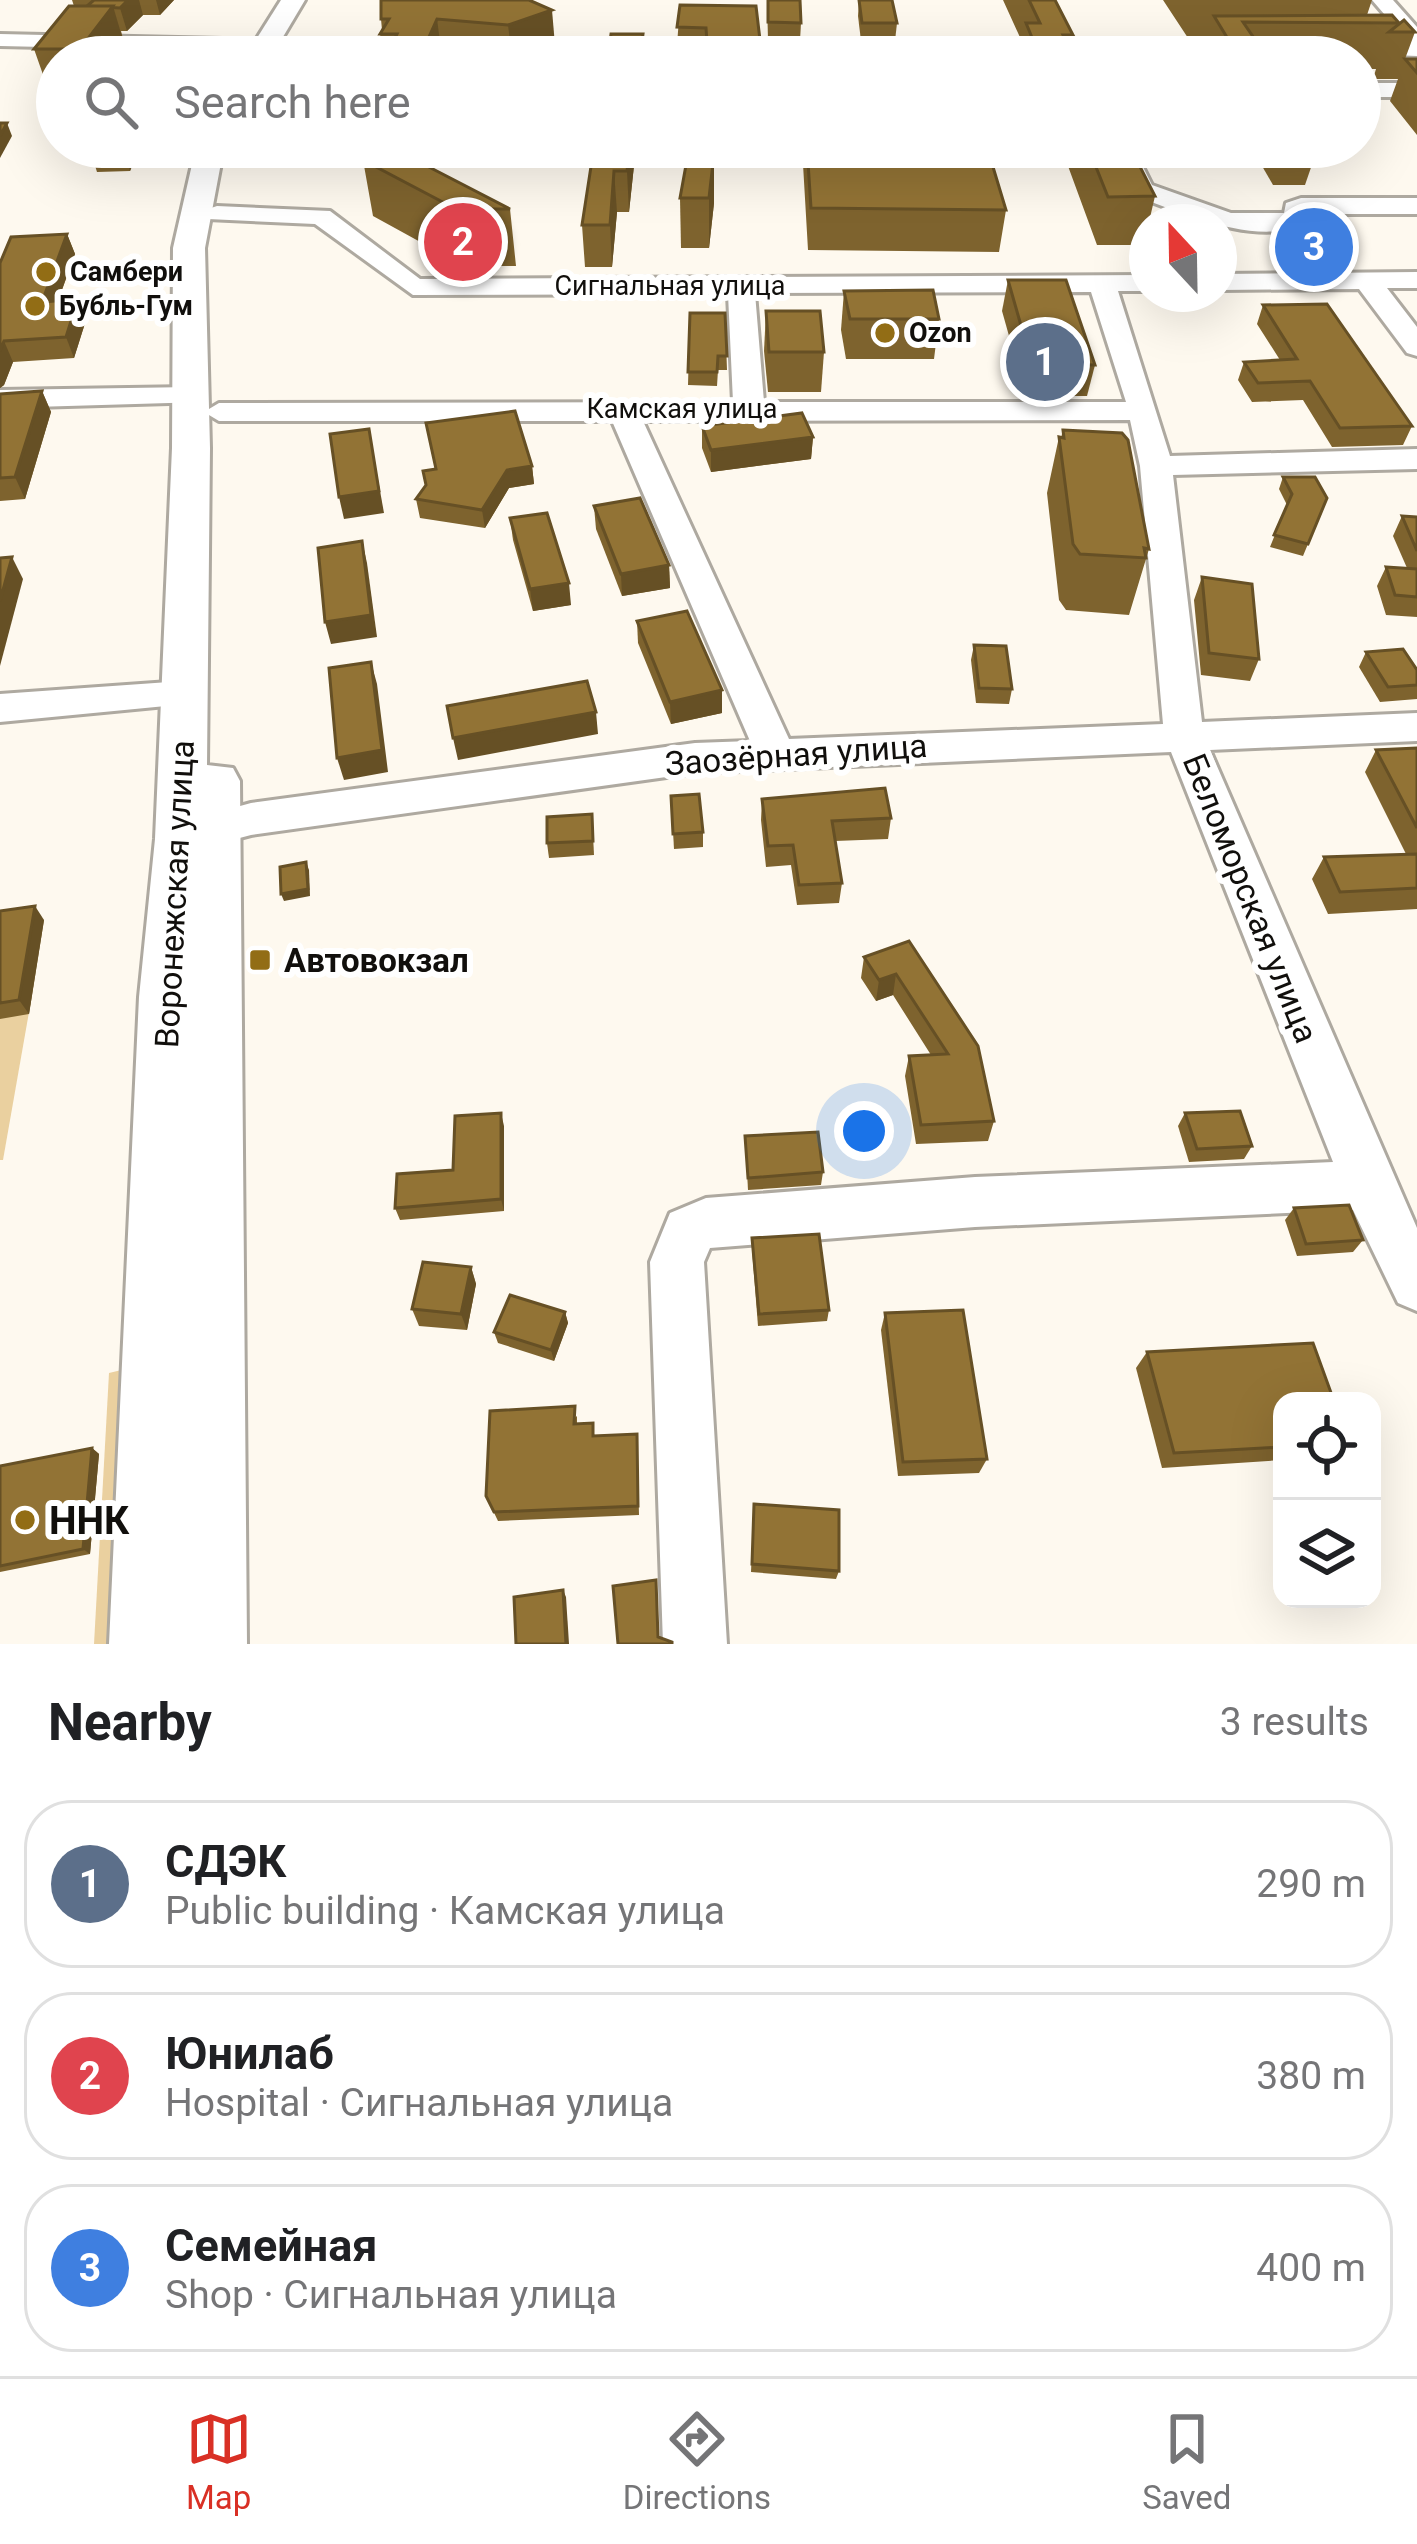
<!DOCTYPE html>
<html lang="en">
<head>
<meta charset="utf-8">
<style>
	body { margin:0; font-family:Roboto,sans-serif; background:#f6f6f6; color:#202124 }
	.controls { position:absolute; right:36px; bottom:36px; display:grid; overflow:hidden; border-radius:24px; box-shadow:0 12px 48px #0002 }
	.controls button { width:108px; height:108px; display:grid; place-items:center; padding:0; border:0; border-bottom:3px solid #e0e0e0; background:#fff; color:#202124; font:60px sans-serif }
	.compass { position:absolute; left:1129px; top:204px; width:108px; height:108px; border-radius:50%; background:#fff; box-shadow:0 12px 48px #0002; rotate:338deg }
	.you { position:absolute; left:864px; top:1131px; width:42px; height:42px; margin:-30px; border:9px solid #fff; border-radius:50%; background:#1a73e8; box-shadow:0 0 0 18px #1a73e833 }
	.badge { display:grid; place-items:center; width:78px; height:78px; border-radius:50%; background:#d93025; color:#fff; font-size:39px; font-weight:700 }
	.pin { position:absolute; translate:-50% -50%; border:6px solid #fff; box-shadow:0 3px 12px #0006 }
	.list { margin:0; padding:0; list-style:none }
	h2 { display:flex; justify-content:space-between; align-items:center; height:156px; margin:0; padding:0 48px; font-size:51px }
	h2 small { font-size:39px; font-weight:400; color:#757577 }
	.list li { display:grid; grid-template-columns:78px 1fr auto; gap:36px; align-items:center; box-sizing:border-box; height:168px; margin:0 24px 24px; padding:0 24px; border:3px solid #e0e0e0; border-radius:48px }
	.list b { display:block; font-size:45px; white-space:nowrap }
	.list p { margin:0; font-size:39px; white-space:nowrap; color:#757577 }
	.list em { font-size:39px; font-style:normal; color:#757577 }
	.icon { flex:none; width:66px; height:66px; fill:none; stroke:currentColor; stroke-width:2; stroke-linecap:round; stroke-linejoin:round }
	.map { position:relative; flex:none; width:1417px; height:1644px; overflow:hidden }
	.search { position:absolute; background:#fff; box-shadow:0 12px 48px #0002; left:36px; right:36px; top:36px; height:132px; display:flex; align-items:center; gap:30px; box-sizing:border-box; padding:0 42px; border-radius:66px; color:#757577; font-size:45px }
	.sheet { height:732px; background:#fff }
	nav { display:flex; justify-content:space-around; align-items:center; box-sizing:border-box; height:168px; border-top:3px solid #e0e0e0; background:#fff; font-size:33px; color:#757577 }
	nav a { display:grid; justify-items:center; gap:6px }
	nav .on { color:#d93025 }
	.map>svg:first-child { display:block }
	.green { fill:#ead09f }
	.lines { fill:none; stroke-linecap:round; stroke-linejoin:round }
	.minor-casing { stroke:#aea9a0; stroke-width:6 }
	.major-casing { stroke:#aea9a0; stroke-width:6 }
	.minor { fill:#fff; fill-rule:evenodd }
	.major { fill:#fff; fill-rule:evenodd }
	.wall { fill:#7e632e }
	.shaded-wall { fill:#665025 }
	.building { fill:#927335; stroke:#665025; stroke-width:3 }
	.poi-dot { fill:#926d15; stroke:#fff; stroke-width:4.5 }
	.labels { text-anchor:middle; stroke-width:12; stroke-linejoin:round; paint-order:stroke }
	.far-poi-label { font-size:27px; font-weight:bold; fill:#110f0c; stroke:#fff; text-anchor:start }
	.far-street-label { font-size:27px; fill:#110f0c; stroke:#fff }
	.street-label { font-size:33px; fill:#110f0c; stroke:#fff }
	.poi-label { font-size:33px; font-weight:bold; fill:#110f0c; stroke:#fff; text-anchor:start }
	.near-poi-label { font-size:39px; font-weight:bold; fill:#110f0c; stroke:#fff; text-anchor:start }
</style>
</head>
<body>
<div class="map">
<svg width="1417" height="1644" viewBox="0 0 1417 1644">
	<rect width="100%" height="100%" fill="#fef9ef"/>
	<!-- green -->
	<g class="green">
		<path d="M32,995L3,1160H0V999Z"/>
		<path d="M134,1367L122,1644H94L109,1373Z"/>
	</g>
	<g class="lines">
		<defs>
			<g id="minor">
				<path d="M1372,0H1393L1417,27V56L1344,53V45L1351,43L1410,44Z"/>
				<path d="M0,34L265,40L275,46L265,52L0,46Z"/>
				<path d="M1183,42L1264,43L1275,49L1264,55L1168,57Z"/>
				<rect x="1360" y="83" width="57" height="14"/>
				<path d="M1109,147H1133L1152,185L1231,213H1284L1286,203L1301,198H1417V214H1310L1308,223C1257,248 1183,213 1133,195Z"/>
				<path d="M217,206L330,211L420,279L1147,275V291H1118L1170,456L1417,449V469L1173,475L1202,722L1417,713V741L1210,750L1417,1228V1311L1398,1303L1353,1210L975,1227L710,1248L704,1262L727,1644H663L650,1262L670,1213L706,1198L975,1177L1333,1162L1171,752L695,773L251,835L190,851L175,846L169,835L175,824L251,803L695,743L750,741L612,421H219L204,412L219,403L733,402L728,294L413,295L315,224L208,219V209ZM1091,292L1126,402H764L755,293ZM1130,420L1140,466L1163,724L789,739L643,421Z"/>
				<path d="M1417,272V288H1387L1417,327V356L1407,353L1359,289L1219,290V274Z"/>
				<path d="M192,387L207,396L203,402L0,408V390Z"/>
				<path d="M183,681L197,685L202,694L197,703L0,722V694Z"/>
			</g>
			<g id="major">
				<path d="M281,0H305L271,57H245Z"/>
				<path d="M196,147H224L205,248L210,448L207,765L233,768L240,781L247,1644H109L139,997L155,839L172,448L173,248Z"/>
			</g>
		</defs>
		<!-- minor casing -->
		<use href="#minor" class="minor-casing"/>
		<!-- major casing -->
		<use href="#major" class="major-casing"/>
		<!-- minor -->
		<use href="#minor" class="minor"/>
		<!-- major -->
		<use href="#major" class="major"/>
	</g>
	<!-- wall -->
	<g class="wall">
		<path d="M72,0H174L160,15H143L127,31H121L128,57H57V106H54L34,49L74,6Z"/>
		<path d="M529,0L556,57H384L380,34L382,30L381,19Z"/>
		<path d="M767,0L801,23L800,41L768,40Z"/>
		<path d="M859,0L897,23L895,41H861L858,16Z"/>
		<path d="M1003,0H1055L1073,35L1070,49L1074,57H1021L1023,44Z"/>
		<path d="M1163,0H1372L1367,15L1399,23L1415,32L1405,59H1417V135L1390,101L1398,79H1373L1376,69H1360V57H1203L1208,38H1188Z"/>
		<path d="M680,5L762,57H707L706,45H677Z"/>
		<path d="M98,147H140L130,171L97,172L93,159Z"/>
		<path d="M368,147H428L423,164L510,209L516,266H464L373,216L363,160Z"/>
		<path d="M594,147H636L629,212H617L612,267H585L582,225Z"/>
		<path d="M802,147H847L848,151H934L933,147H987L1006,210L999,252L808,250Z"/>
		<path d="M1061,147H1124L1155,196L1149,222H1147L1143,245H1097Z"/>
		<path d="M1251,147H1318L1305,185H1273Z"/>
		<path d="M688,154L714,203L709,248H681L680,198Z"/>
		<path d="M67,234L75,254L58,301L86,320L74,358L13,362L4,385L0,388V263Z"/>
		<path d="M1008,280L1095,365L1087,396H1026L1002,311Z"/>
		<path d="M844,291L939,319L934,359H846L841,330Z"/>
		<path d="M1263,305L1412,426L1403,445L1332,447L1303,400L1252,402L1238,380L1244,362L1280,360L1257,324Z"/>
		<path d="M766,311L824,352L821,392H768L764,351Z"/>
		<path d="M690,313H725L727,370H718L717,386L688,385Z"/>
		<path d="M42,391L51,412L25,499L0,501V394Z"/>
		<path d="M702,426L813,437L811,459L711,472L702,448Z"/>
		<path d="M1063,430L1149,549L1129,615L1066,610L1059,600L1047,493L1059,437L1061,438Z"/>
		<path d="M532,466L534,484L509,488L485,528L420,518L416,499L426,485Z"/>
		<path d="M1283,477L1327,498L1303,556L1270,547L1287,505L1279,489Z"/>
		<path d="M594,506L669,565L670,588L622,596L596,529Z"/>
		<path d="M1402,516L1417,517V617L1386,615L1377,586L1386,567L1407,568L1393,536Z"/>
		<path d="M510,518L571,605L533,611L513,540Z"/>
		<path d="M1202,577L1259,659L1250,681L1201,675L1194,600Z"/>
		<path d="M637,621L722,690V713L671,724L638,643Z"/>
		<path d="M974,645L1012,689L1009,704L976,703L971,660Z"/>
		<path d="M1366,652L1417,670V699L1380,702L1359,667Z"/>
		<path d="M1417,748V909L1328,914L1312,879L1324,857L1406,854L1365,772L1376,750Z"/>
		<path d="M671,796L703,832V847L674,849Z"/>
		<path d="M762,799L891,818L888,839L835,841L842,883L839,903L797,905L791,865L766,867L761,820Z"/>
		<path d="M592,814L594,855L549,858L547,843Z"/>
		<path d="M0,911L44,920L29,1014L0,1019Z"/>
		<path d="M909,941L994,1121L988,1141L916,1144L905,1076L909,1056L931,1055L893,995L876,1001L861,978L864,957Z"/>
		<path d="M1185,1113L1252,1146L1244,1159L1189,1162L1178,1126Z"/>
		<path d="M504,1126V1211L400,1220L395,1208L453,1170Z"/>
		<path d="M745,1136L823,1172L821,1185L748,1190Z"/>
		<path d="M1294,1208L1363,1240L1353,1252L1297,1256L1285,1220Z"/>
		<path d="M752,1238L829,1310L827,1321L758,1326L752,1250Z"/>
		<path d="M471,1267L476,1284L467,1330L419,1326L412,1309Z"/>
		<path d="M565,1312L568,1323L554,1361L498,1343L494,1332Z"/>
		<path d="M885,1313L987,1459L979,1473L898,1476L881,1330Z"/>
		<path d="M1147,1352L1282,1401V1460L1162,1468L1136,1368Z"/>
		<path d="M577,1416V1424L595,1436L637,1434L639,1515L498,1521L486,1496Z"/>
		<path d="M92,1448L99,1454L90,1554L0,1572V1466Z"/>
		<path d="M754,1504L839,1571L836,1579L751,1572Z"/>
	</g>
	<!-- shaded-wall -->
	<g class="shaded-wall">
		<path d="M128,0H139L143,15L127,31L120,8Z"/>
		<path d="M156,0H174L160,15Z"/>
		<path d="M113,6L128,57H83L80,49Z"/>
		<path d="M552,10L556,57H512L508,25Z"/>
		<path d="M437,19L442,57H420Z"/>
		<path d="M7,123L12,136L0,158V136Z"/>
		<path d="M130,147H140L130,171L126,157Z"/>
		<path d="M401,147H428L415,188L400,152Z"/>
		<path d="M630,147H636L629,212L627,171Z"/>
		<path d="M714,154V203L709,248V198Z"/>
		<path d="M614,171L617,212L612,267L610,225Z"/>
		<path d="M67,234L75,254L50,322L42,302Z"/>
		<path d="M78,299L86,320L74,358L66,337Z"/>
		<path d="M4,341L13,362L4,385L0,388V351Z"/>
		<path d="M42,391L51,412L25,499L15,477Z"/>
		<path d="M369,429L384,513L344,519L339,497Z"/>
		<path d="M813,437L811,459L711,472V450Z"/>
		<path d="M532,466L534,484L509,488L485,528L482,510L507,470Z"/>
		<path d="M362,541L367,563L377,637L331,644L325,622Z"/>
		<path d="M12,557L23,579L0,666V601Z"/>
		<path d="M669,565L670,588L622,596L621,574Z"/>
		<path d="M569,583L571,605L533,611L530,589Z"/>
		<path d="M371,662L377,684L388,772L344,780L337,758Z"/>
		<path d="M722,690V713L671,724L670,702Z"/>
		<path d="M596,712L598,734L458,760L453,738Z"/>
		<path d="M306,862L309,870L310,896L284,901L281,894Z"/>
		<path d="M35,906L44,920L29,1014L19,1000Z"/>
		<path d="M896,974L893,995L876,1001L879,980Z"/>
		<path d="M501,1113L504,1126V1211L501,1199Z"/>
		<path d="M471,1267L476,1284L467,1330L461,1314Z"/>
		<path d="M565,1312L568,1323L554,1361L551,1350Z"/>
		<path d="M92,1448L99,1454L90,1554L83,1549Z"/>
		<path d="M563,1590L566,1597L569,1644H566Z"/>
	</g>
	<!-- building -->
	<g class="building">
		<path d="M94,0H128L120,8L87,6Z"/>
		<path d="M381,0H529L552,10L508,25L437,19L420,57H386L397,34H380L389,19H381Z"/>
		<path d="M768,0H800L801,23L768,22Z"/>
		<path d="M859,0H892L897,23H862Z"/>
		<path d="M1029,0H1055L1073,35H1063L1074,57H1040L1026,23H1040Z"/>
		<path d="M680,5L756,6L762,57H708L706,28L677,27Z"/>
		<path d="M69,6H113L80,49H34Z"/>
		<path d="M1392,15L1399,23L1243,22L1267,57H1239L1214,16Z"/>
		<path d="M1404,20L1415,32H1389Z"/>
		<path d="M611,34H643L640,57H608Z"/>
		<path d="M922,51H958L959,57H923Z"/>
		<path d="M1405,59H1417V73Z"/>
		<path d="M0,123H7L0,136Z"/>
		<path d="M98,147H130L126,157L93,159Z"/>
		<path d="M368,147H401L400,152L510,209H456L363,160Z"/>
		<path d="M594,147H630L627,171H614L610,225H582Z"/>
		<path d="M807,147H847L848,151H950L949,147H987L1006,210L811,208Z"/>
		<path d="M1088,147H1124L1131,149L1155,196L1108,197Z"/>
		<path d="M688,154H714L709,198H680Z"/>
		<path d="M67,234L42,302L78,299L66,337L4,341L0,351V263L11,237Z"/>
		<path d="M1008,280H1066L1095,365L1032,364Z"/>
		<path d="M933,290L939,319H850L844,291Z"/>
		<path d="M1327,304L1412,426L1340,428L1310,381L1258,383L1244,362L1297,359L1263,305Z"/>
		<path d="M766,311H820L824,352H769Z"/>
		<path d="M690,313H725L727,356H718L717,372H688Z"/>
		<path d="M42,391L15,477L0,478V394Z"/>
		<path d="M515,411L532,466L507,470L482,510L416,499L426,485L423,471L436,469L426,423Z"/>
		<path d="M802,413L813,437L711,450L702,426Z"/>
		<path d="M369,429L379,491L339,497L330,434Z"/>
		<path d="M1063,430L1122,433L1128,440L1149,549L1144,548L1146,558L1080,554L1073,544L1059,437L1064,438Z"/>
		<path d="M1283,477H1315L1327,498L1308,544L1274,535L1292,494Z"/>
		<path d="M640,498L669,565L621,574L594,506Z"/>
		<path d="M547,513L569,583L530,589L510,518Z"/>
		<path d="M1402,516L1417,517V551Z"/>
		<path d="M362,541L371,615L325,622L318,548Z"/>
		<path d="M12,557L0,601V558Z"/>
		<path d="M1386,567L1417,569V597L1395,595Z"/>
		<path d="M1202,577L1252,584L1259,659L1209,653Z"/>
		<path d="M687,611L722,690L670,702L637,621Z"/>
		<path d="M974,645L1006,646L1012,689L979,688Z"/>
		<path d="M1403,649L1417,670V685L1388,687L1366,652Z"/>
		<path d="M371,662L382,750L337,758L329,668Z"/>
		<path d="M587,681L596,712L453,738L447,706Z"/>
		<path d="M1417,748V828L1376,750Z"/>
		<path d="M885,788L891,818L832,821L842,883L799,885L793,845L768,846L762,799Z"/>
		<path d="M699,794L703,832L673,834L671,796Z"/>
		<path d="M592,814L593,841L547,843V817Z"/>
		<path d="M1417,854V888L1340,892L1324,857Z"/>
		<path d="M306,862L308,889L281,894L280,867Z"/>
		<path d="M35,906L19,1000L0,1003V911Z"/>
		<path d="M909,941L978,1046L994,1121L921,1125L909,1056L948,1054L896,974L879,980L864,957Z"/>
		<path d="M1240,1111L1252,1146L1197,1149L1185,1113Z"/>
		<path d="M501,1113V1199L395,1208L397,1174L453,1170L455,1116Z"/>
		<path d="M818,1132L823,1172L748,1178L745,1136Z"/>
		<path d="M1349,1205L1363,1240L1306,1244L1294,1208Z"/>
		<path d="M819,1234L829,1310L759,1314L752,1238Z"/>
		<path d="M423,1262L471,1267L461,1314L412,1309Z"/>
		<path d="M510,1295L565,1312L551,1350L494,1332Z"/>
		<path d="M963,1310L987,1459L903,1462L885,1313Z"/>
		<path d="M1313,1343L1334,1401H1282V1447L1174,1453L1147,1352Z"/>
		<path d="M575,1406L574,1424L593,1423V1436L637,1434L638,1506L494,1512L486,1496L490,1411Z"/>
		<path d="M92,1448L83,1549L0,1566V1466Z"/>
		<path d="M754,1504L839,1510V1571L752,1564Z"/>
		<path d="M656,1580L658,1637L672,1642V1644H618L613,1586Z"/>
		<path d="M563,1590L566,1644H516L514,1597Z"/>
	</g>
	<!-- markers -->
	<g class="poi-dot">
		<circle cx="46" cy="272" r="12"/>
		<circle cx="35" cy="306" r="12"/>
		<circle cx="885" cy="333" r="12"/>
		<rect x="248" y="948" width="24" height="24" rx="6"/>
		<circle cx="25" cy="1520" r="12"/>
	</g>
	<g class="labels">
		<!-- far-poi labels -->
		<g class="far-poi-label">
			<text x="70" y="281">Самбери</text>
			<text x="59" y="315">Бубль-Гум</text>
			<text x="909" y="342">Ozon</text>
		</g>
		<!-- far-street labels -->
		<g class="far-street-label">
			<text x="670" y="295">Сигнальная улица</text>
			<text x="682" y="418">Камская улица</text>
		</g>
		<!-- street labels -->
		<g class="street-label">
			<text transform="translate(796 754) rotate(-4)" y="12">Заозёрная улица</text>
			<text transform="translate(174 894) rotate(-87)" y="12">Воронежская улица</text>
			<text transform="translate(1251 898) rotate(68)" y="12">Беломорская улица</text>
		</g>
		<!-- poi labels -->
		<g class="poi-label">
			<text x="284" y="972">Автовокзал</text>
		</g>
		<!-- near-poi labels -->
		<g class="near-poi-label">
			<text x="49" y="1534">ННК</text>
		</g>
	</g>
</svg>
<div class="controls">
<button><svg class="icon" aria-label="locate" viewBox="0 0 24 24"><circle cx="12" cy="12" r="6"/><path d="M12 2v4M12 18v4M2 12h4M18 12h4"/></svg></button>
<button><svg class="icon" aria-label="layers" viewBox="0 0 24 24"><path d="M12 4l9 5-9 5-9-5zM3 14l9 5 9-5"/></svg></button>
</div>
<svg class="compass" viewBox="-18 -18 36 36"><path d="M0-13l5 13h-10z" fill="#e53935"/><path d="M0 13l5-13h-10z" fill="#757577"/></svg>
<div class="you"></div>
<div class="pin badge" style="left:1045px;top:362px;background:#5c6f8a">1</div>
<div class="pin badge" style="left:463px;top:242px;background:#e0444e">2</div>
<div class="pin badge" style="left:1314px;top:247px;background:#3f7fe0">3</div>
<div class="search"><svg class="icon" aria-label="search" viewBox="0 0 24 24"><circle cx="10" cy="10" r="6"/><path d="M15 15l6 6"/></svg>Search here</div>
</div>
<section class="sheet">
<h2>Nearby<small>3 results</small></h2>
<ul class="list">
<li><span class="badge" style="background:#5c6f8a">1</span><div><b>СДЭК</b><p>Public building · Камская улица</p></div><em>290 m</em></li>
<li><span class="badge" style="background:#e0444e">2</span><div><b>Юнилаб</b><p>Hospital · Сигнальная улица</p></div><em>380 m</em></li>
<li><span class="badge" style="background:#3f7fe0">3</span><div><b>Семейная</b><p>Shop · Сигнальная улица</p></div><em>400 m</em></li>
</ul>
</section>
<nav>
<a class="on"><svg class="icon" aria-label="map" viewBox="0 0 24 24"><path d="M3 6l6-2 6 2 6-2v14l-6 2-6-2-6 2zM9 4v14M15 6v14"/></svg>Map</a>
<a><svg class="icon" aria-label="directions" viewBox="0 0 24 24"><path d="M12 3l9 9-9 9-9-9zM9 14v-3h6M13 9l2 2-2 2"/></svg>Directions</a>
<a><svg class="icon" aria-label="saved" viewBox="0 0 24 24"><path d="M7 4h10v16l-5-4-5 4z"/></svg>Saved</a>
</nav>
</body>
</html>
